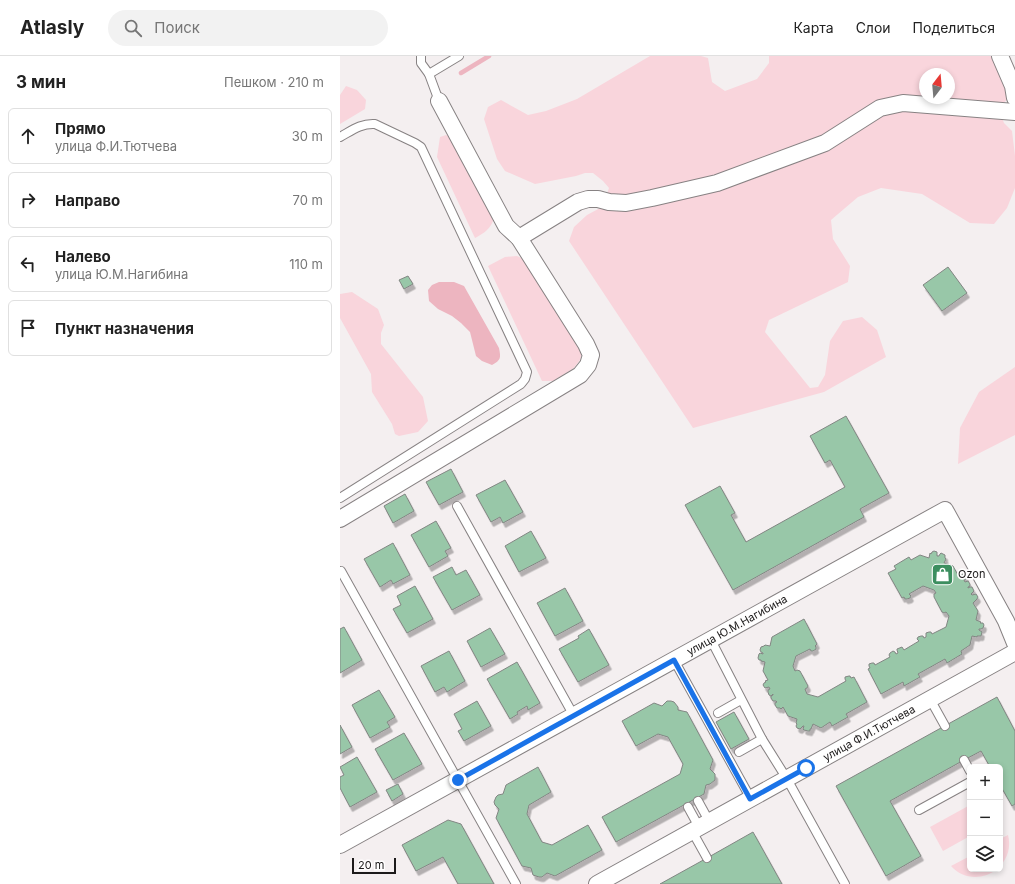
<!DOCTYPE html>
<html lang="ru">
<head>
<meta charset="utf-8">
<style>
	body { margin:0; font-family:Inter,sans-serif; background:#f2f2f2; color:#222 }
	.controls { position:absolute; right:12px; bottom:12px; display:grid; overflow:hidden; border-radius:6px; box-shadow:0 2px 6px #0003 }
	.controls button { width:36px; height:36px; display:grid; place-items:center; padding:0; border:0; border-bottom:1px solid #e0e0e0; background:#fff; color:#222; font:20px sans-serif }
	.compass { position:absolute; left:579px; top:12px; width:36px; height:36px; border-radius:50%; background:#fff; box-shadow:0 2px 6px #0003; rotate:16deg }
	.scale { position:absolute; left:12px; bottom:10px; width:44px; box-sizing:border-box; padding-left:4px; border:2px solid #1c1a1a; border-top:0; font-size:11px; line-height:14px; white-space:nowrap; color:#1c1a1a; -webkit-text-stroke:3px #fffefe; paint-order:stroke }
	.stop { position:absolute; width:12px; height:12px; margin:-9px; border:3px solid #1a73e8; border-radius:50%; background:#fff }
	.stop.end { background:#1a73e8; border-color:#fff; box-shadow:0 1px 4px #0008 }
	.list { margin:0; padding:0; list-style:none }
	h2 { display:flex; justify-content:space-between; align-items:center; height:52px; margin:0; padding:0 16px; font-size:17px }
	h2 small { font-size:13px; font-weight:400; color:#767676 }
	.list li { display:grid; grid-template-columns:26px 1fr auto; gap:12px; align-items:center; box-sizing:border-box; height:56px; margin:0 8px 8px; padding:0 8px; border:1px solid #e0e0e0; border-radius:6px }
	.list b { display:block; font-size:15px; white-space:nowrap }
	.list p { margin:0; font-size:13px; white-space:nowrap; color:#767676 }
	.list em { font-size:13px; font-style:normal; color:#767676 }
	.icon { flex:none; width:22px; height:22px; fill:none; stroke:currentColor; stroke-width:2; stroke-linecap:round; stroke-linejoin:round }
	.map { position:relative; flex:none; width:675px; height:828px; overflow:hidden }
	header { display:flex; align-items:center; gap:24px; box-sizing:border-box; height:56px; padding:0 20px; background:#fff; border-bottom:1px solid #e0e0e0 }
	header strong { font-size:19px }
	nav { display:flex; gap:22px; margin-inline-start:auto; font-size:14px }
	.search { width:280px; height:36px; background:#f2f2f2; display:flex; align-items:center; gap:10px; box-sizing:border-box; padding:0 14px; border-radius:22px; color:#767676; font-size:15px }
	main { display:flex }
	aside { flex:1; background:#fff }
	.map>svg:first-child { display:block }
	.green { fill:#f9d5dc; fill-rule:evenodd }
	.water { fill:#edb5c0 }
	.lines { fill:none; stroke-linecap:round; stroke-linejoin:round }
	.stream { stroke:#edb5c0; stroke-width:4.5 }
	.building { fill:#98c7a8; stroke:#828683; filter:url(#shadow) }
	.lane-casing { stroke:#878283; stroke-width:10 }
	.street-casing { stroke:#878283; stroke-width:18 }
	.lane { stroke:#fff; stroke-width:8 }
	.street { stroke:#fff; stroke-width:16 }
	.route { stroke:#1a73e8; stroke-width:5 }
	.labels { text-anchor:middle; stroke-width:3.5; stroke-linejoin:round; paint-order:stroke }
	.poi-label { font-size:11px; fill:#1c1a1a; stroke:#fffefe; text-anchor:start }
	.street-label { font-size:11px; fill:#1c1a1a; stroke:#fffefe }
</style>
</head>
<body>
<header>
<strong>Atlasly</strong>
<div class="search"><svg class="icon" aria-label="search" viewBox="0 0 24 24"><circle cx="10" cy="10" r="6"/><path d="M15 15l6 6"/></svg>Поиск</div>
<nav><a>Карта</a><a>Слои</a><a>Поделиться</a></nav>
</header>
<main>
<aside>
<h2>3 мин<small>Пешком · 210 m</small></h2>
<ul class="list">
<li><svg class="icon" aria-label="ahead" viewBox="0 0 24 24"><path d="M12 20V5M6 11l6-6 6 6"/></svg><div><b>Прямо</b><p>улица Ф.И.Тютчева</p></div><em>30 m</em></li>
<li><svg class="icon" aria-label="right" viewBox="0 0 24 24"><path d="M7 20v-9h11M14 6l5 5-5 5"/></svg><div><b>Направо</b></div><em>70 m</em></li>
<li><svg class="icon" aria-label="left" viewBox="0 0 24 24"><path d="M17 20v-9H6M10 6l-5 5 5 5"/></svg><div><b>Налево</b><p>улица Ю.М.Нагибина</p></div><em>110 m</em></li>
<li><svg class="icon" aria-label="arrive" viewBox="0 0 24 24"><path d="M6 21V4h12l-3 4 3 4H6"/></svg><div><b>Пункт назначения</b></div></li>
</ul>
</aside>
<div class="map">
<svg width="675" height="828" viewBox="0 0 675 828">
	<defs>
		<filter id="shadow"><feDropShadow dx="2.5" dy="4.5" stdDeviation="0" flood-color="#0004"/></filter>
	</defs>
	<rect width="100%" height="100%" fill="#f4eff0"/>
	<!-- green -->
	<g class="green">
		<path d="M310,0H361L368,2L372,26L385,35L417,23L429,7V0H655L669,42L658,52L664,67L672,75L675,100V132L667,152L654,168L630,167L582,138L541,132L518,141L491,164L493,183L510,210L508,226L429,264L425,276L470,332L478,331L485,319L490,285L503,265L522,261L537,274L546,301L484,336L353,372L229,185L234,171L247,159L262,151L269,132L263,125L253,117H245L236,120L195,128L165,115L157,103L144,63L148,51L161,44L188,59L206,55L237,43ZM585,18H609V42H585Z"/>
		<path d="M6,30L17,34L26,44L25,53L0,68V39Z"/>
		<path d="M106,79L113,83L154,162C151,173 144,177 135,182L97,101L100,81Z"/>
		<path d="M177,200L188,205L242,297L240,304L234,312L213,325H202L148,210L165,201Z"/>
		<path d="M12,236L38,253L44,269L41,277V288L83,341L88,365L78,376L59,380L55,378L52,368L32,336L31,318L0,262V238Z"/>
		<path d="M675,311V379L618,408L620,372L639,336Z"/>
		<path d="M630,749V780L603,795L590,771Z"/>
		<path d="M668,779C671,790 668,802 660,810V783Z"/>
		<path d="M630,800V813H657C644,824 623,824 611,810Z"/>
	</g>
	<!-- water -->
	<path class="water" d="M99,226H114L124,230L159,292C161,302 161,304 152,309L142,305L136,300L130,276L121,267L112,260L98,253L89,245L88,234L92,229Z"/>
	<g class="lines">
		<!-- stream -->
		<path class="stream" d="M121,17L149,0"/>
	</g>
	<!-- building -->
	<g class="building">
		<path d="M608,211L627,237L602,255L583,229Z"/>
		<path d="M68,220L73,228L64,233L59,224Z"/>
		<path d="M506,360L549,437L520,453L524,461L393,534L345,449L380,430L395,457L391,459L406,486L505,431L490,404L485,407L470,380Z"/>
		<path d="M111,413L123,436L99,449L86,426Z"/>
		<path d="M165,424L183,456L163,467L160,461L151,466L136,439Z"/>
		<path d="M65,438L74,455L53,467L44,450Z"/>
		<path d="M96,465L111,492L105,495L108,500L89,511L71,479Z"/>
		<path d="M191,475L206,502L179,516L165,490Z"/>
		<path d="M53,487L70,519L53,528L51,524L40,531L24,503Z"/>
		<path d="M594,495L597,496V500H599L600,498L601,497L605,499V502L606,503L604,507L613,510L618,519L620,518L621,519L623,518H625L626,521V523L624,524L625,526L628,525L630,528V530L628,531V532L630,531H632L634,535L631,538L632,539L636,538L638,541L637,543L633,547L638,555L636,564L641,566L640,567H643L644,569L643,572L641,573H639V574L642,576L641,580H637V581L632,580L630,589L621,595L622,598L607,607L605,603L578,618L580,621L564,630L563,626L541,638L528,613L530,612L529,610V608L532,607H534L535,609L550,601L549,599L550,597L553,595L555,596L556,598L558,597L557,594V593L562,591L564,594L579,585L577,583L578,581L581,580H583L584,582L586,581V577L589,576H591L592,578L606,571L609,560L606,556L604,557L602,556L594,541V538L596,537L594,534L583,530L569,538L571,540L570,542L567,543H565L564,541L562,542L548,517L556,513L554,510L569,501L571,504L580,499L589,502L590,497L591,498L592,496Z"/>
		<path d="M112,511L116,519L126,514L140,539L112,554L93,521Z"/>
		<path d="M75,530L93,563L67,577L53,553L61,549L57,540Z"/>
		<path d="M225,532L243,565L215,580L197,547Z"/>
		<path d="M464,563L477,588L475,590L476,591V593L473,595H471L470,593L456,600L453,610L455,615L457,614L460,615L468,630L467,632L465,633L467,638L478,641L506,625L505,623V621L509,620H510L511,622L514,621L527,646L506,658L508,661L492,670L490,666L481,672L473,668L471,673H470V675H468L464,674L463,673L464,670H463L460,673L457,672L456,670L457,668L456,667L457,663L448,660L443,651L441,653L440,652H437L435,649V647L437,646L436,645H433L431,642V640L433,639V638L431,640L429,639L428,636V634L430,633L429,631L425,632L423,629L424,627L426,626L425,625L428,624L423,615L425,606L421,605V604H419L418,602L419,598L420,597L423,598V597L421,596L420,594L421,591L424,590L425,589L430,590L432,581Z"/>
		<path d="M4,571L22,604L0,617V573Z"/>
		<path d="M150,572L165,598L141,611L127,585Z"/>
		<path d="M249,573L269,609L238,626L219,593L239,582L238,580Z"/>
		<path d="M109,595L125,625L107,636L104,631L95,636L81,610Z"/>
		<path d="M177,606L200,647L188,654L187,650L177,656L178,658L170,663L147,623Z"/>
		<path d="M39,634L55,661L47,666L50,671L30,682L12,649Z"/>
		<path d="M657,641L675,675V748L672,750L660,729V711H650L641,695L624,704L550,745L581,800L546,820L496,730Z"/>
		<path d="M137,645L151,670L124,685L118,675L122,673L114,658Z"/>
		<path d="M327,645H331L334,646L338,651V654L347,656L373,704L370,713L375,718V724L370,728L366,729L364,738L276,786L262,761L340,718L343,708L328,681L318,678L296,690L282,665L314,647L322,650Z"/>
		<path d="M394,656L409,683L391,693L376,666Z"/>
		<path d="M0,669L12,691L0,698Z"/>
		<path d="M64,677L82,708L53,724L35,693Z"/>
		<path d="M17,701L37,736L10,751L0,732V721L4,719L0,711Z"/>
		<path d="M198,711L211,736L189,749L187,758L202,786L212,789L248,769L262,794L215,820L207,817L202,821H199L193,819L191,812L182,810L156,762L159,753L155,749L154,746L156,741L158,739L163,738L166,729Z"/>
		<path d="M58,728L63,738L52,745L46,734Z"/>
		<path d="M108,764L121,768L154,828H118L103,801L76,815L62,789Z"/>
		<path d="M413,776L442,828H320L367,802Z"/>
	</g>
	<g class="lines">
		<defs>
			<g id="lane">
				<path d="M81,0V7L89,18L99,45"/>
				<path d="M89,18L119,0"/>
				<path d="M0,81C11,75 21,67 35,68L75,87L81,91L187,316L185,323L181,328L0,442"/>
				<path d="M117,450L234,660"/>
				<path d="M1,515L176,828"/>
				<path d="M371,584L422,683L447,723L505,828"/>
				<path d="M334,604L411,743"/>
				<path d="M590,643L605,670"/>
				<path d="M378,657L401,644"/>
				<path d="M399,696L422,683"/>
				<path d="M624,704L630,715"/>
				<path d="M358,745L369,765"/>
				<path d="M348,751L359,771"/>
				<path d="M579,754L630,726"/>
				<path d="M352,775L367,802"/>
			</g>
			<g id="street">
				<path d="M660,0L673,30L675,42"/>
				<path d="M179,182L238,146L248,143H258L269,146L286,147L312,142L377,127L485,87L540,52L563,47L675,56"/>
				<path d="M0,463L240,319L248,309L251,299L246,288L179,182L166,170L99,45"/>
				<path d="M0,789L605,454L666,565L675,587"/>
				<path d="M257,828L675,596"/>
			</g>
		</defs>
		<!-- lane casing -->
		<use href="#lane" class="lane-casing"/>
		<!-- street casing -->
		<use href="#street" class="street-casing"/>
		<!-- lane -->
		<use href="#lane" class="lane"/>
		<!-- street -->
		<use href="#street" class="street"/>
	</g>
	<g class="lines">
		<!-- route -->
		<path class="route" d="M118,724L334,604L410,743L466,712"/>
	</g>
	<!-- icons -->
	<defs>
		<symbol id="shop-square" viewBox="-11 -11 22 22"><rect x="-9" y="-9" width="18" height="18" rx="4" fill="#3c8e5f" stroke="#fffefe"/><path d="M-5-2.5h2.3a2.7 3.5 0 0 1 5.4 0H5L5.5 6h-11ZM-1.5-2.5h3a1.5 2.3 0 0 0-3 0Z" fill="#fff"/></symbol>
	</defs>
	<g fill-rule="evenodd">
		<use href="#shop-square" x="590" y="506" width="25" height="25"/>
	</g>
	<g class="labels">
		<!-- poi labels -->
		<g class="poi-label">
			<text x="618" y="522">Ozon</text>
		</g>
		<!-- street labels -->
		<g class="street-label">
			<text transform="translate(397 569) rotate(-29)" y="4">улица Ю.М.Нагибина</text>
			<text transform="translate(529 677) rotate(-29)" y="4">улица Ф.И.Тютчева</text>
		</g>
	</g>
</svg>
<div class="controls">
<button>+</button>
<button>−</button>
<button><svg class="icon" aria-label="layers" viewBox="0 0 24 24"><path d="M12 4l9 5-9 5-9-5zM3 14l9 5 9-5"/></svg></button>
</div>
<svg class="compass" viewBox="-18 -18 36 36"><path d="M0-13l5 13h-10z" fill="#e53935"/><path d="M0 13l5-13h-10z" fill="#767676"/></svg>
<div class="scale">20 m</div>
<div class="stop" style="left:466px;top:712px"></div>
<div class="stop end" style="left:118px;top:724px"></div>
</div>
</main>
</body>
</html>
